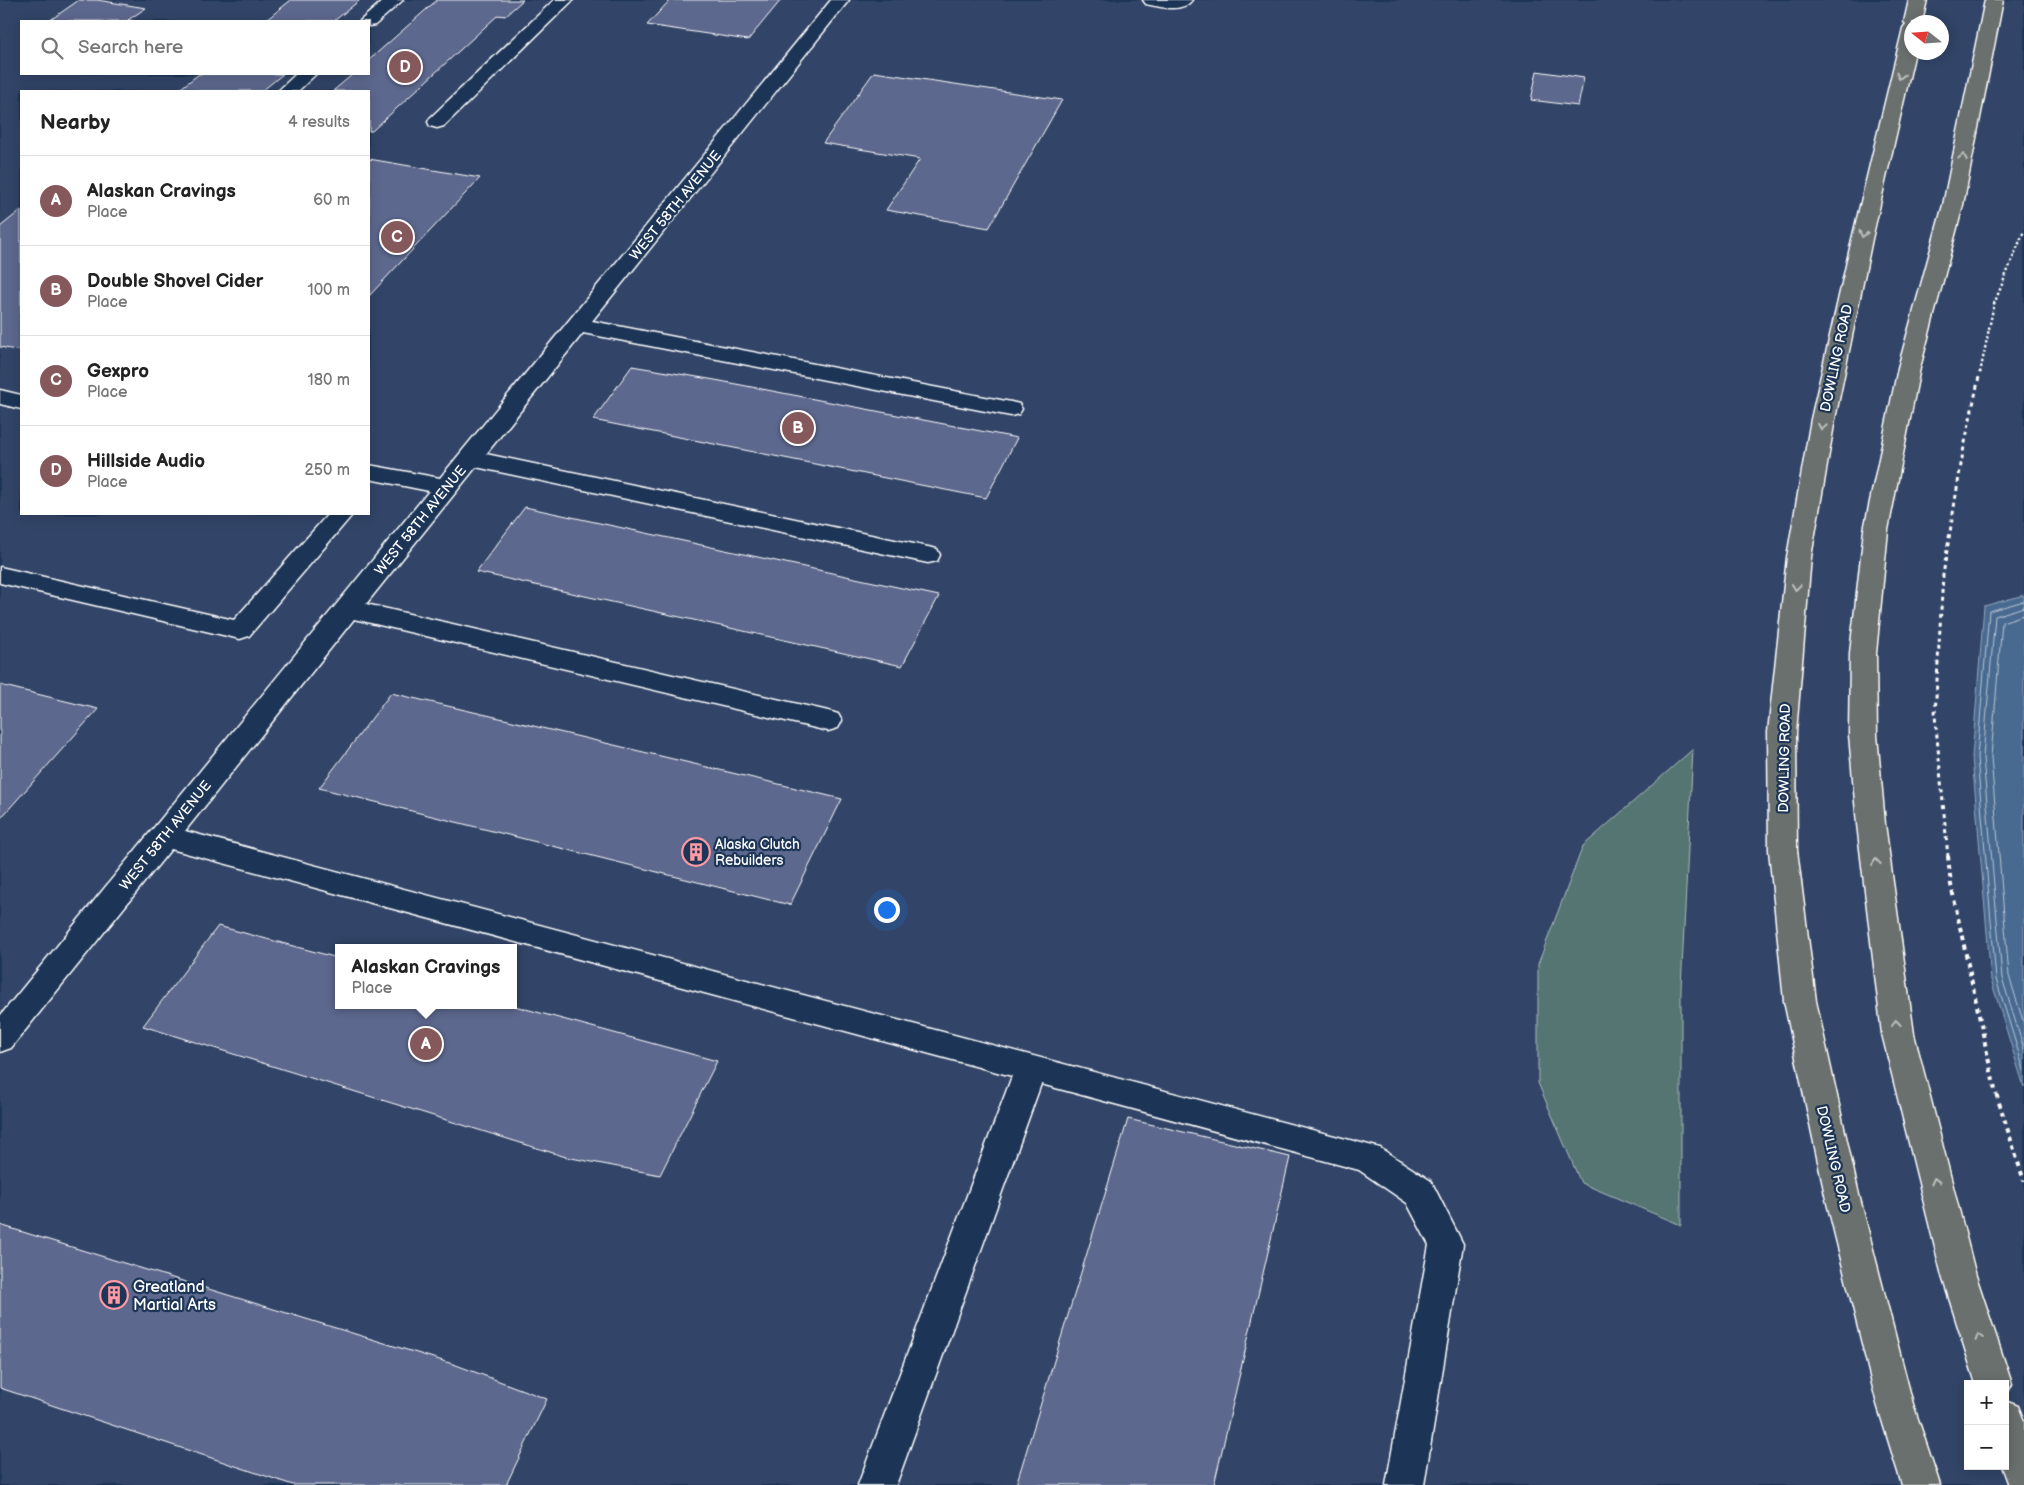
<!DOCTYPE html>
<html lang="en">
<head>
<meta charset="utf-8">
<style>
	body { margin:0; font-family:"Balsamiq Sans",sans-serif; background:#f2f2f2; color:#222 }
	.controls { position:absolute; right:15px; bottom:15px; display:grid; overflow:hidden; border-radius:0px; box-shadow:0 2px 12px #0003 }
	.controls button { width:45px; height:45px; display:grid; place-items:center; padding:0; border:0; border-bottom:1px solid #e0e0e0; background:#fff; color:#222; font:25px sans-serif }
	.compass { position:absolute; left:1904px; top:15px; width:45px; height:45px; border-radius:50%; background:#fff; box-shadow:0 2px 12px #0003; rotate:287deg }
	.you { position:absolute; left:886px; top:909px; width:18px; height:18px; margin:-12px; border:4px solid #fff; border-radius:50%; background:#1a73e8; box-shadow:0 0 0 8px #1a73e833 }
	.badge { display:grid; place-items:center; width:32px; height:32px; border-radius:50%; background:#85585c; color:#fff; font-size:16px; font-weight:700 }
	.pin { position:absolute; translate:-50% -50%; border:2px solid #fff; box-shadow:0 1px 5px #0006 }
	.popup { position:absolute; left:335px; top:944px; width:182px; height:65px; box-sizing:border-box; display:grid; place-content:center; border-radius:0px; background:#fff; filter:drop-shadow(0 1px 4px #0005); font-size:16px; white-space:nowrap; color:#767676 }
	.popup b { font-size:19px; color:#222 }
	.popup::after { content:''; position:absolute; left:50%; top:100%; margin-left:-10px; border:10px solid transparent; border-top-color:#fff }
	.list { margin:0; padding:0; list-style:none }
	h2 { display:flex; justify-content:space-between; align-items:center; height:65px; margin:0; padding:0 20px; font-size:21px }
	h2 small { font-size:16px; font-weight:400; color:#767676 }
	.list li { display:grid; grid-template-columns:32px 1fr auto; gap:15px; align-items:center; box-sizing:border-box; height:90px; padding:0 20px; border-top:1px solid #e0e0e0 }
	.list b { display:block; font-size:19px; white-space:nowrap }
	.list p { margin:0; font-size:16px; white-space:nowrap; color:#767676 }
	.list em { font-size:16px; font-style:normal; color:#767676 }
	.icon { flex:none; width:28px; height:28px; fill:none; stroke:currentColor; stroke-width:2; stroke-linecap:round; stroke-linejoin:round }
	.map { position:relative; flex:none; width:2024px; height:1485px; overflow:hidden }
	.search { position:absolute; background:#fff; box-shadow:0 2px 12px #0003; left:20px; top:20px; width:350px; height:55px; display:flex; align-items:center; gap:12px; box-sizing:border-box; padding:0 18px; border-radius:0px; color:#767676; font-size:19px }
	.panel { position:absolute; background:#fff; box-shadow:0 2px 12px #0003; left:20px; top:90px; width:350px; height:425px; border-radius:0px }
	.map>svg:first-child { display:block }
	.built { fill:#304468; fill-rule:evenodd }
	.green { fill:#557573; stroke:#aabab9 }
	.water { fill:#4a6b90; stroke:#92a6bc }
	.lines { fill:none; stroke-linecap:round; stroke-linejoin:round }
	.shore { stroke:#b7c4d3; stroke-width:1 }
	.building { fill:#5d678e; stroke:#fff }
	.minor-casing { stroke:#fff; stroke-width:3 }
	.major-casing { stroke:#fff; stroke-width:3 }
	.path-far2 { stroke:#fff; stroke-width:2.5; stroke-dasharray:2.5 2.5; stroke-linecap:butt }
	.path-far1 { stroke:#fff; stroke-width:3; stroke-dasharray:4 4; stroke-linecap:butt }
	.path { stroke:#fff; stroke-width:4; stroke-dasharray:4.5 4.5; stroke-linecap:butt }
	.minor { fill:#1d3557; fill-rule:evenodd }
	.major { fill:#6b706d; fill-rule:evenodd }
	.oneway { stroke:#bcbfbd }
	.labels { text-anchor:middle; stroke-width:4.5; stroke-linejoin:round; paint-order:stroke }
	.street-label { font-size:14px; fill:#fff; stroke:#1d3557 }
	.poi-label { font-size:14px; fill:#fff; stroke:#1d3557; text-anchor:start }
	.near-poi-label { font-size:16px; fill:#fff; stroke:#1d3557; text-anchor:start }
</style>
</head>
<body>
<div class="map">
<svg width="2024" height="1485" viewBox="0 0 2024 1485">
	<rect width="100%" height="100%" fill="#1d3557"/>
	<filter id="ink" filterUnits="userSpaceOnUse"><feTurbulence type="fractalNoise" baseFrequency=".02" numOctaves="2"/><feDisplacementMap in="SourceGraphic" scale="10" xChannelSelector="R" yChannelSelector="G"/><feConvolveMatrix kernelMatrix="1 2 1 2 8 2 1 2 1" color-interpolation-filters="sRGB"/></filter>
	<g filter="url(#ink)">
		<!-- built -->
		<path class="built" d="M0,0H2024V1485H0ZM21,21H369V74H21ZM1912,22H1942V52H1912ZM21,91H369V514H21ZM338,948H514V1005H338ZM1968,1384H2005V1466H1968Z"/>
		<!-- green -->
		<path class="green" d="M1693,749L1681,988V1225L1581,1183L1538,1083V964L1583,846Z"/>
		<!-- water -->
		<path class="water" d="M2024,595V1087L1991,980L1972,757L1984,606Z"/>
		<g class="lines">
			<!-- shore -->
			<g class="shore">
				<path d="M2024,601L1989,611L1977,757L1996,979L2024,1070"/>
				<path d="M2024,607L1995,616L1983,757L2002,978L2024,1049"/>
				<path d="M2024,615L2002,622L1991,757L2009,976L2024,1024"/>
			</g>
		</g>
		<!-- building -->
		<g class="building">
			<path d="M79,0H97L146,8L128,20L134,21H49Z"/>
			<path d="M291,0H360L334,21H265Z"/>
			<path d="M437,0H523L505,16L498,15L372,131H369V91H333L353,74H369V60Z"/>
			<path d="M670,0H781L748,40L647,25Z"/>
			<path d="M1537,71L1584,78L1578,106L1531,100Z"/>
			<path d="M874,72L1062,100L989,228L886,210L920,159L823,143Z"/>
			<path d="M199,74H283L262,91H177Z"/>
			<path d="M369,159L480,178L369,296Z"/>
			<path d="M21,210V351L0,347V227Z"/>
			<path d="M632,366L715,380L1017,438L986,498L593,420Z"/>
			<path d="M525,507L939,596L902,666L476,572Z"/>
			<path d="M0,685L98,709L0,819Z"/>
			<path d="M391,693L504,719L842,799L790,905L319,788Z"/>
			<path d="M218,926L338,958V1005H511L717,1061L660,1175L566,1157L143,1026Z"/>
			<path d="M1128,1119L1290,1157L1214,1485H1016Z"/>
			<path d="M0,1225L456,1365L547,1399L506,1485H293L0,1388Z"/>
		</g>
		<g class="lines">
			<defs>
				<g id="minor">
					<path d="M384,0H403L375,25L369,26V21H360Z"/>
					<path d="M554,0H573L444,126L437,128L430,126L428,122L430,118Z"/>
					<path d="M831,0H849L592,321L1011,402L1019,404L1022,409L1019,414L1011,416L583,333L486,454L928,547L937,549L940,555L937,561L928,563L476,467L366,604L828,711L838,714L842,721L838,728L828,731L354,619L185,831L1380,1148L1431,1181L1463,1244L1424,1485H1386L1429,1245L1407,1203L1359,1170L1041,1084L896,1485H858L1012,1076L171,849L11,1048L0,1052V1016L429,491L369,479V465L440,478Z"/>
					<path d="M1143,0H1192C1183,13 1159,7 1146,4Z"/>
					<path d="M296,74H316L298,91H278Z"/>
					<path d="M0,390L21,395V409L0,404Z"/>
					<path d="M328,514H353L249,636L240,639L0,583V567L234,620Z"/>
				</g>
				<g id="major">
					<path d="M1909,0H1927L1922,22H1912V52H1915L1872,239L1835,419L1811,557L1796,732L1797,850L1816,1001L1859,1195L1913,1404L1940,1485H1902L1877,1404L1825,1195L1784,1001L1769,850L1768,732L1787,557L1811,419L1852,239L1903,28L1906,24L1904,22Z"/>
					<path d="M1985,0H2003L1963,205L1920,368L1888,530L1876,653L1877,735L1885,824L1914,1034L1976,1276L2012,1384L2005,1397V1384H1976L1942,1276L1882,1034L1857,824L1849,735L1850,653L1864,530L1898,368L1943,205Z"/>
					<path d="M2005,1401L2018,1406L2024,1421V1485H2009L2002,1466H2005Z"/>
				</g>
			</defs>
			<!-- minor casing -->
			<use href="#minor" class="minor-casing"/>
			<!-- major casing -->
			<use href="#major" class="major-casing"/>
			<!-- path-far2 -->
			<path class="path-far2" d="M1980,373L1994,304L2024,231"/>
			<!-- path-far1 -->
			<path class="path-far1" d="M1948,857L1935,715L1943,575L1963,452L1980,372"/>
			<!-- path -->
			<path class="path" d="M1948,856L1951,885L1995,1090L2024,1181"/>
			<!-- minor -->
			<use href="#minor" class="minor"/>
			<!-- major -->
			<use href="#major" class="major"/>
		</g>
		<!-- one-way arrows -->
		<defs><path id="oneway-chevron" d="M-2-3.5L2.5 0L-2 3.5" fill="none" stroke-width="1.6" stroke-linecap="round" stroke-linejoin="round" transform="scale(1.25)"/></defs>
		<g class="oneway">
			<use href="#oneway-chevron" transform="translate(1900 76) rotate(104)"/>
			<use href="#oneway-chevron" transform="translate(1963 157) rotate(-79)"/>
			<use href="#oneway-chevron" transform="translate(1863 234) rotate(103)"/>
			<use href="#oneway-chevron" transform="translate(1822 427) rotate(100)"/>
			<use href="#oneway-chevron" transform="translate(1796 587) rotate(96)"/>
			<use href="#oneway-chevron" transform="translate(1876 862) rotate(-97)"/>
			<use href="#oneway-chevron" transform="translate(1896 1023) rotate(-97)"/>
			<use href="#oneway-chevron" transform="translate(1935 1181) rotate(-104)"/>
			<use href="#oneway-chevron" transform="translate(1979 1337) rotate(-108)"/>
		</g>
	</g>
	<!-- icons -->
	<defs>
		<symbol id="building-ring" viewBox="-11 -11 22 22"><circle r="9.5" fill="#1d3557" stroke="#ff9aa2" stroke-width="1.5"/><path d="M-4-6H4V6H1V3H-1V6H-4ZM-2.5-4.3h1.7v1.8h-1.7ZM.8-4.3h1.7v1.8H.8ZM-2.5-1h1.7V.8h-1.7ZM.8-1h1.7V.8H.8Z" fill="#ff9aa2"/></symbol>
	</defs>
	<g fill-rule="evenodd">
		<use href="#building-ring" x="680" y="836" width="32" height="32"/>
		<use href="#building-ring" x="98" y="1279" width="32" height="32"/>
	</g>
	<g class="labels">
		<!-- street labels -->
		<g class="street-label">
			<text transform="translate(675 205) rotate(-51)" y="5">WEST 58TH AVENUE</text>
			<text transform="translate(1836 358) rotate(-78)" y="5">DOWLING ROAD</text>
			<text transform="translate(420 520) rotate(-51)" y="5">WEST 58TH AVENUE</text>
			<text transform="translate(1784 758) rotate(-89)" y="5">DOWLING ROAD</text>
			<text transform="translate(165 835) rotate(-51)" y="5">WEST 58TH AVENUE</text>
			<text transform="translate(1834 1159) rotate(77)" y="5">DOWLING ROAD</text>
		</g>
		<!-- poi labels -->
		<g class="poi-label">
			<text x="715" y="849">Alaska Clutch<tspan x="715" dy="16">Rebuilders</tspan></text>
		</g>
		<!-- near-poi labels -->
		<g class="near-poi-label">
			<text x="133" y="1292">Greatland<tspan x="133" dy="18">Martial Arts</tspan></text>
		</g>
	</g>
</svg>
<div class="controls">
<button>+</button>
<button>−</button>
</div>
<svg class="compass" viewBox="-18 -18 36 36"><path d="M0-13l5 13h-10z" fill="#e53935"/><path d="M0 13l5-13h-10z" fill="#767676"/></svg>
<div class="you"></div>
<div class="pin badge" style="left:426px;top:1044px">A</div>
<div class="popup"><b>Alaskan Cravings</b>Place</div>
<div class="pin badge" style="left:798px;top:428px">B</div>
<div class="pin badge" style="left:397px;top:237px">C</div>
<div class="pin badge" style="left:405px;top:67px">D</div>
<div class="search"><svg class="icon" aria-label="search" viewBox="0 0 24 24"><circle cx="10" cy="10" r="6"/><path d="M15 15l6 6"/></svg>Search here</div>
<section class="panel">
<h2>Nearby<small>4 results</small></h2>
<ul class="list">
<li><span class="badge">A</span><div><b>Alaskan Cravings</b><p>Place</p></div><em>60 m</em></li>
<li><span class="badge">B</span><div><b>Double Shovel Cider</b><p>Place</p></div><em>100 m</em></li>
<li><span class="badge">C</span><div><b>Gexpro</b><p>Place</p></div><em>180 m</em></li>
<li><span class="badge">D</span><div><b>Hillside Audio</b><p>Place</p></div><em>250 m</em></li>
</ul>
</section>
</div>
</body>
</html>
